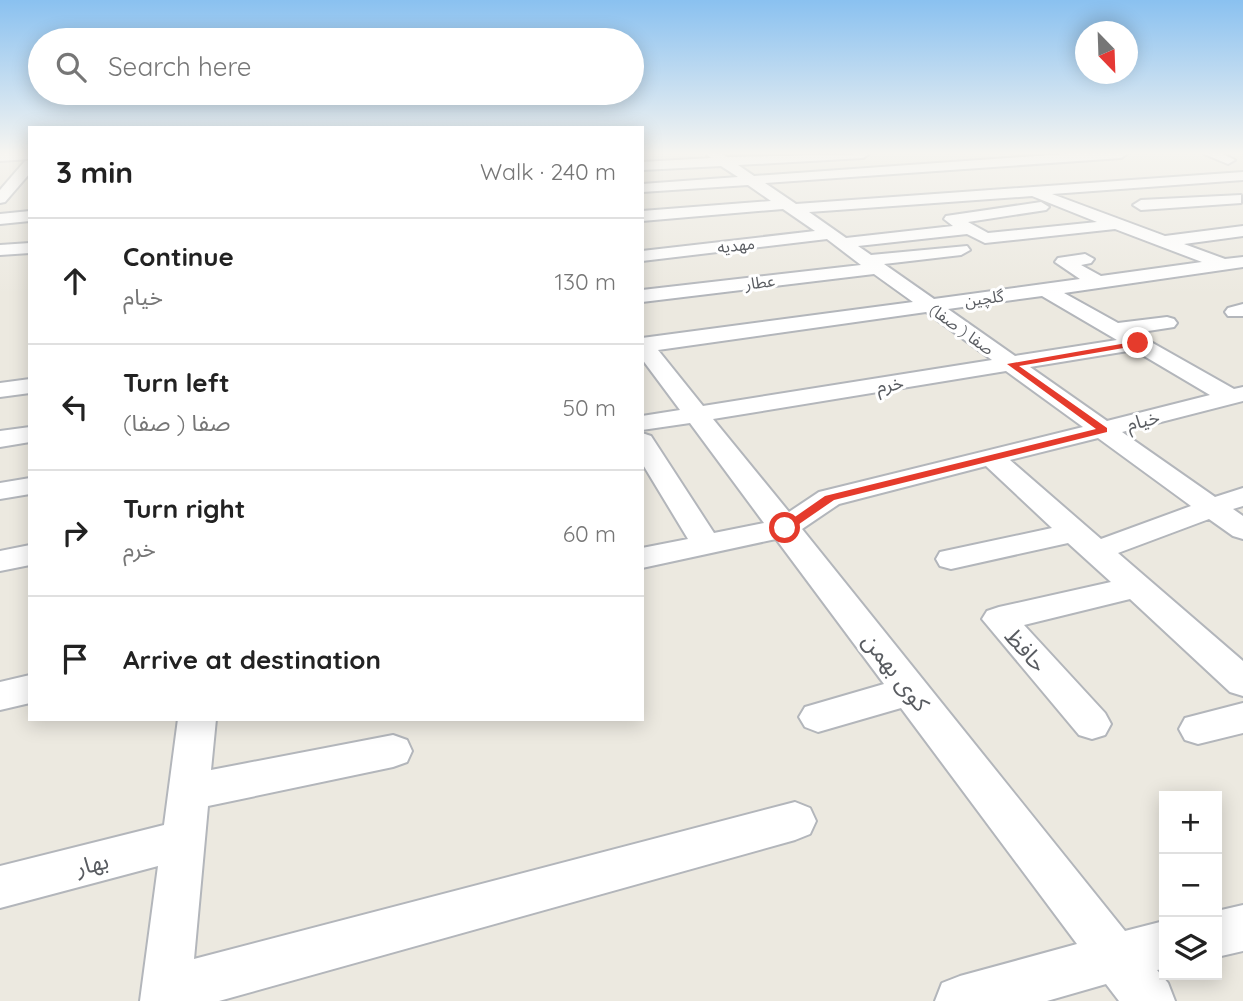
<!DOCTYPE html>
<html lang="en">
<head>
<meta charset="utf-8">
<style>
	body { margin:0; font-family:Quicksand,"Noto Sans Arabic",sans-serif; background:#f2f2f2; color:#222 }
	.controls { position:absolute; right:21px; bottom:21px; display:grid; overflow:hidden; border-radius:0px; box-shadow:0 4px 18px #0003 }
	.controls button { width:63px; height:63px; display:grid; place-items:center; padding:0; border:0; border-bottom:2px solid #e0e0e0; background:#fff; color:#222; font:35px sans-serif }
	.compass { position:absolute; left:1075px; top:21px; width:63px; height:63px; border-radius:50%; background:#fff; box-shadow:0 4px 18px #0003; rotate:157deg }
	.stop { position:absolute; width:21px; height:21px; margin:-16px; border:5px solid #e53b2c; border-radius:50%; background:#fff }
	.stop.end { background:#e53b2c; border-color:#fff; box-shadow:0 2px 7px #0008 }
	.list { margin:0; padding:0; list-style:none }
	h2 { display:flex; justify-content:space-between; align-items:center; height:91px; margin:0; padding:0 28px; font-size:30px }
	h2 small { font-size:23px; font-weight:400; color:#767676 }
	.list li { display:grid; grid-template-columns:46px 1fr auto; gap:21px; align-items:center; box-sizing:border-box; height:126px; padding:0 28px; border-top:2px solid #e0e0e0 }
	.list b { display:block; font-size:26px; white-space:nowrap }
	.list p { margin:0; font-size:23px; white-space:nowrap; color:#767676 }
	.list em { font-size:23px; font-style:normal; color:#767676 }
	.icon { flex:none; width:38px; height:38px; fill:none; stroke:currentColor; stroke-width:2; stroke-linecap:round; stroke-linejoin:round }
	.map { position:relative; flex:none; width:1243px; height:1001px; overflow:hidden }
	.search { position:absolute; background:#fff; box-shadow:0 4px 18px #0003; left:28px; top:28px; width:616px; height:77px; display:flex; align-items:center; gap:18px; box-sizing:border-box; padding:0 24px; border-radius:38px; color:#767676; font-size:26px }
	.panel { position:absolute; background:#fff; box-shadow:0 4px 18px #0003; left:28px; top:126px; width:616px; height:595px; border-radius:0px }
	.map>svg:first-child { display:block }
	.lines { fill:none; stroke-linecap:round; stroke-linejoin:round }
	.minor-casing { stroke:#b3b6bb; stroke-width:4 }
	.minor { fill:#fff; fill-rule:evenodd }
	.route { fill:#e53b2c }
	.labels { text-anchor:middle; stroke-width:6; stroke-linejoin:round; paint-order:stroke }
	.far-street-label { font-size:16px; fill:#595c61; stroke:#fff }
	.street-label { font-size:19px; fill:#595c61; stroke:#fff }
	.near-street-label { font-size:23px; fill:#595c61; stroke:#fff }
</style>
</head>
<body>
<div class="map">
<svg width="1243" height="1001" viewBox="0 0 1243 1001">
	<rect width="100%" height="100%" fill="#ece9e0"/>
	<g class="lines">
		<defs>
			<g id="minor">
				<path d="M0,154H30V159L0,161Z"/>
				<path d="M707,154H722L727,157L869,154L863,158L738,165L754,176L1064,154H1127L1121,158L765,183L796,204L1243,172V180L1052,194L1165,236L1243,226V236L1184,244L1225,259L1243,257V267L1064,293L1118,323L1167,317L1174,319L1177,323L1174,327L1135,333L1234,389L1243,387V401L1122,432L1215,497L1243,488V506L1233,509L1243,516V539L1233,536L1209,519L1118,553L1243,661V696L1230,692L1130,599L1024,625L1105,713L1111,724L1105,735L1092,739L1079,735L982,619L987,611L999,607L1111,582L1068,543L951,569L940,566L936,559L940,552L1052,528L986,466L839,504L802,529L1125,931L1164,921V969L1157,970L1168,983L1175,1001H1119L1106,984L1047,1001H935L942,983L960,976L1077,944L901,708L818,732L805,727L799,717L805,707L884,684L776,539L642,568V548L688,539L642,463V433L651,436L714,533L764,523L690,423L642,430V416L680,410L642,359V338L913,302L874,274L642,302V290L861,265L827,239L642,261V251L815,231L783,209L642,221V211L771,201L748,185L642,192V184L738,177L721,166L642,170V162L711,158ZM1032,196L1097,222L988,233L968,222L1046,210L1049,207L1041,202L946,216L944,219L953,226L846,238L809,212ZM1115,229L1202,262L1101,276L1081,265L1091,263L1094,259L1085,254L1058,258L1055,262L1080,279L934,299L884,264L961,255L970,250L967,246L871,255L858,246L967,234L985,243ZM1042,296L1117,340L1015,356L948,309ZM926,312L992,360L703,406L658,350ZM1134,350L1210,395L1107,421L1030,367ZM1006,371L1083,427L819,492L789,512L713,419ZM1098,438L1191,506L1101,539L1010,460Z"/>
				<path d="M1204,154H1223L1235,160L1228,164Z"/>
				<path d="M30,160V173L5,202L0,203V190L25,161Z"/>
				<path d="M1241,195V203L1141,210L1133,205L1141,200Z"/>
				<path d="M30,211V221L0,224V214Z"/>
				<path d="M30,243V253L0,255V245Z"/>
				<path d="M1243,304V316H1228L1225,312L1228,308Z"/>
				<path d="M30,379V393L0,397V383Z"/>
				<path d="M30,427V442L0,447V431Z"/>
				<path d="M30,478V494L0,499V483Z"/>
				<path d="M30,545V565L0,571V551Z"/>
				<path d="M30,675V703L0,710V682Z"/>
				<path d="M1243,703V733L1198,744L1185,740L1179,729L1185,718Z"/>
				<path d="M178,719H216L211,770L393,735L407,740L412,751L407,762L393,767L208,806L194,959L795,802L810,808L816,821L810,834L795,840L219,1001H140L158,866L0,908V866L164,825Z"/>
				<path d="M1243,905V951L1217,957V911Z"/>
			</g>
		</defs>
		<!-- minor casing -->
		<use href="#minor" class="minor-casing"/>
		<!-- minor -->
		<use href="#minor" class="minor"/>
	</g>
	<!-- sky -->
	<linearGradient id="sky" x2="0" y2="1"><stop stop-color="#8ac1f0"/><stop offset="0.52" stop-color="#f6f5f1"/><stop offset="1" stop-color="#f6f5f1" stop-opacity="0"/></linearGradient>
	<rect width="1243" height="294" fill="url(#sky)"/>
	<!-- route -->
	<path class="route" d="M1138,341L1141,345L1019,366L1107,428V432L834,500L789,531L779,528L825,496L1096,429L1007,364Z"/>
	<g class="labels">
		<!-- far-street labels -->
		<g class="far-street-label">
			<text transform="translate(736 245) rotate(-7)" y="6">مهدیه</text>
			<text transform="translate(760 282) rotate(-7)" y="6">عطار</text>
			<text transform="translate(984 298) rotate(-8)" y="6">گلچین</text>
			<text transform="translate(962 329) rotate(36)" y="6">صفا ( صفا)</text>
		</g>
		<!-- street labels -->
		<g class="street-label">
			<text transform="translate(890 384) rotate(-9)" y="7">خرم</text>
			<text transform="translate(1143 420) rotate(-15)" y="7">خیام</text>
		</g>
		<!-- near-street labels -->
		<g class="near-street-label">
			<text transform="translate(1026 650) rotate(48)" y="8">حافظ</text>
			<text transform="translate(896 672) rotate(52)" y="8">کوی بهمن</text>
			<text transform="translate(92 864) rotate(-14)" y="8">بهار</text>
		</g>
	</g>
</svg>
<div class="controls">
<button>+</button>
<button>−</button>
<button><svg class="icon" aria-label="layers" viewBox="0 0 24 24"><path d="M12 4l9 5-9 5-9-5zM3 14l9 5 9-5"/></svg></button>
</div>
<svg class="compass" viewBox="-18 -18 36 36"><path d="M0-13l5 13h-10z" fill="#e53935"/><path d="M0 13l5-13h-10z" fill="#767676"/></svg>
<div class="stop" style="left:785px;top:528px"></div>
<div class="stop end" style="left:1138px;top:343px"></div>
<div class="search"><svg class="icon" aria-label="search" viewBox="0 0 24 24"><circle cx="10" cy="10" r="6"/><path d="M15 15l6 6"/></svg>Search here</div>
<section class="panel">
<h2>3 min<small>Walk · 240 m</small></h2>
<ul class="list">
<li><svg class="icon" aria-label="ahead" viewBox="0 0 24 24"><path d="M12 20V5M6 11l6-6 6 6"/></svg><div><b>Continue</b><p>خیام</p></div><em>130 m</em></li>
<li><svg class="icon" aria-label="left" viewBox="0 0 24 24"><path d="M17 20v-9H6M10 6l-5 5 5 5"/></svg><div><b>Turn left</b><p>صفا ( صفا)</p></div><em>50 m</em></li>
<li><svg class="icon" aria-label="right" viewBox="0 0 24 24"><path d="M7 20v-9h11M14 6l5 5-5 5"/></svg><div><b>Turn right</b><p>خرم</p></div><em>60 m</em></li>
<li><svg class="icon" aria-label="arrive" viewBox="0 0 24 24"><path d="M6 21V4h12l-3 4 3 4H6"/></svg><div><b>Arrive at destination</b></div></li>
</ul>
</section>
</div>
</body>
</html>
